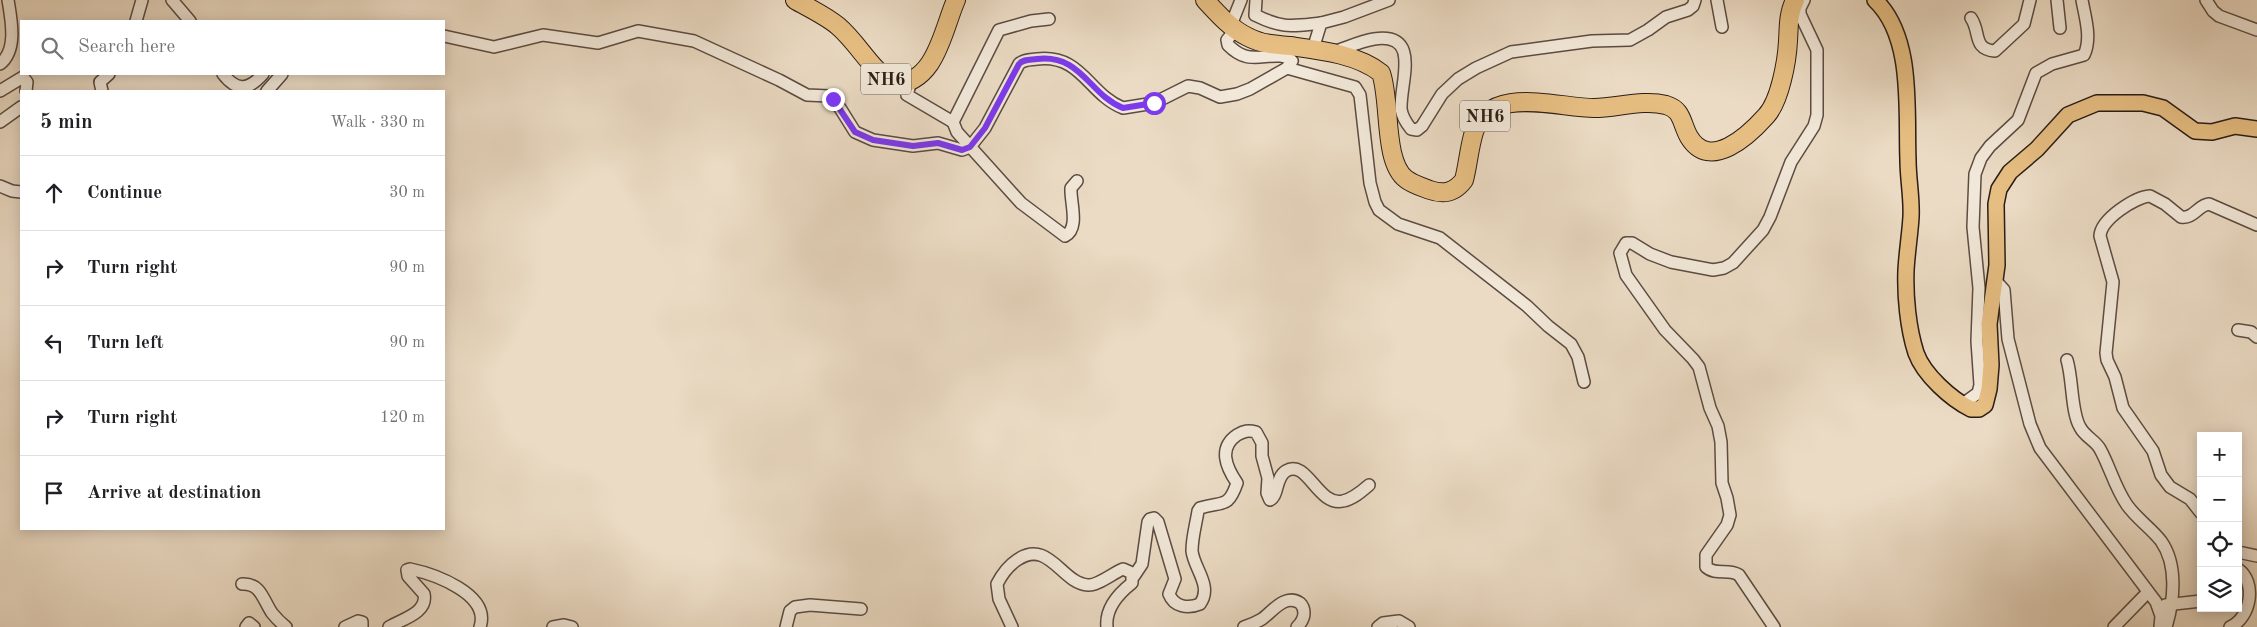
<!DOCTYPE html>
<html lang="en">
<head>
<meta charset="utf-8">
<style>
	body { margin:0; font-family:"Old Standard TT",serif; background:#f2f2f2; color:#202124 }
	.controls { position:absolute; right:15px; bottom:15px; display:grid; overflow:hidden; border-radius:0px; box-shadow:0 2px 12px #0003 }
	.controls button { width:45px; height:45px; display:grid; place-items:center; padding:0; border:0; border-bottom:1px solid #e0e0e0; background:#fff; color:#202124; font:25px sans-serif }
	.stop { position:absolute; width:15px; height:15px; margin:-11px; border:4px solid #7c3aed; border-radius:50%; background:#fff }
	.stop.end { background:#7c3aed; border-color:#fff; box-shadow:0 1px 5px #0008 }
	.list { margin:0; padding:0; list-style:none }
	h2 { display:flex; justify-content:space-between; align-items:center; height:65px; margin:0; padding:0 20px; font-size:21px }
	h2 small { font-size:16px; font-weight:400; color:#757577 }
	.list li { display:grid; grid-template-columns:32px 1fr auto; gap:15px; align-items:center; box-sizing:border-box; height:75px; padding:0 20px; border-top:1px solid #e0e0e0 }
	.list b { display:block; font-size:19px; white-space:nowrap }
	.list em { font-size:16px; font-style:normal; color:#757577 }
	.icon { flex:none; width:28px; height:28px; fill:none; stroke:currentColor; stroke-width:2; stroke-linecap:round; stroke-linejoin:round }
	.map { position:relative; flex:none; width:2257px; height:627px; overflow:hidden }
	.search { position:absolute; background:#fff; box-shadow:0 2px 12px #0003; left:20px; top:20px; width:425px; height:55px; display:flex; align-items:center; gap:12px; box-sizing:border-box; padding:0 18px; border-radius:0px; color:#757577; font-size:19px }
	.panel { position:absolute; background:#fff; box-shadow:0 2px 12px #0003; left:20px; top:90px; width:425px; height:440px; border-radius:0px }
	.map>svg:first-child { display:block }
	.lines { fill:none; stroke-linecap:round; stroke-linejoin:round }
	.minor-casing { stroke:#5b4c42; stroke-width:14 }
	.major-casing { stroke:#2b1d16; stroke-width:18 }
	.highway-casing { stroke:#2b1d16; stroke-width:20 }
	.minor { stroke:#f2e8d9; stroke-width:11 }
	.major { stroke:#e6be82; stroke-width:15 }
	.highway { stroke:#e6be82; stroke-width:18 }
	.route { stroke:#7c3aed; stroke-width:6 }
	.labels { text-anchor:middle; stroke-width:4.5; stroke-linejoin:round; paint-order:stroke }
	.shield { fill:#f2e8d9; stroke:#675a50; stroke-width:1 }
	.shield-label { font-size:18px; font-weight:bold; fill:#2b1d16 }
</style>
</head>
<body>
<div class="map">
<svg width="2257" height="627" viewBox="0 0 2257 627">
	<rect width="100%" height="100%" fill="#ebdbc4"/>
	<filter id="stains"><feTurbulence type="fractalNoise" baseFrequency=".004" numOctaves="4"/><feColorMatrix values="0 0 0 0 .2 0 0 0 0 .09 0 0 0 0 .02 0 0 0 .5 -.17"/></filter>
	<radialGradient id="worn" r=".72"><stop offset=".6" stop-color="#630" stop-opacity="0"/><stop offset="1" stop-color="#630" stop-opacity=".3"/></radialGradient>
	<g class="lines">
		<defs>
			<g id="minor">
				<path d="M172,0L190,21"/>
				<path d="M1256,0L1255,15C1283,29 1292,26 1321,23"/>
				<path d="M1717,0L1722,27"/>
				<path d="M2057,0L2060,28"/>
				<path d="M2206,0L2213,11L2219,16L2257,30"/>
				<path d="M1971,18C1981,32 1972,49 1995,51L2024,24L2030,0"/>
				<path d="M1049,19L1031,21L999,30L953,122L957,132L1021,203L1065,236C1080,228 1070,202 1071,188L1077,181"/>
				<path d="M136,21L142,0"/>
				<path d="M1231,25L1241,0"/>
				<path d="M1240,32L1231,35L1227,40L1228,45C1233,50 1238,54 1245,56C1258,61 1282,50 1292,61L1287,68"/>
				<path d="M444,36L494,47L543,35L598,43L638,31L694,41L779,80L807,95L829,96L840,108L855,132L873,140L913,146L938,143L962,150L970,147L985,128L1019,64C1024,59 1031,60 1037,59C1082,54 1088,94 1123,108L1154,103L1188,86L1200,88L1220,97L1237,94L1250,89L1287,68L1355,87L1360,95L1370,183L1375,202L1379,210L1398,224L1440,238L1527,306L1548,326L1571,344L1578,357L1584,382"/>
				<path d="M1313,49L1321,23L1344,17L1389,0"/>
				<path d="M1333,52C1346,48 1361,41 1374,39C1422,32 1400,82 1401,109C1402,116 1407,124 1411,129L1417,130L1422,126L1442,94L1458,79L1476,68L1511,52L1592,41L1630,40L1648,30L1666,17L1688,10L1693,6L1695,0"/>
				<path d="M0,64C18,50 11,19 8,0"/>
				<path d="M223,74C237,92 249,90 263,74"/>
				<path d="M911,81L907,95L953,122"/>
				<path d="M0,91L23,77L27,82L26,91"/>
				<path d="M102,91L100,82L109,74"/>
				<path d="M267,91L282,74"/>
				<path d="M0,122L21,107"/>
				<path d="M0,186L12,191L21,192"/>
				<path d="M1995,280L2004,290L2008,339L2030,424L2040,448L2156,602L2161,616L2160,627"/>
				<path d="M2238,330L2251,332L2257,337"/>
				<path d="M2067,360C2073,380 2071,412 2080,427C2085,437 2095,440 2100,449C2110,467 2115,488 2127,505C2137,519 2151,528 2161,541C2178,565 2174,601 2166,627"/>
				<path d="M1966,406L1967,401L1978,393L1980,385L1977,341L1979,288L1973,227L1975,174L1981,158L1990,146L2018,120L2036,73L2052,64L2084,55C2092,38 2085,17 2082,0"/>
				<path d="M2201,513L2190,499L2170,487L2161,475L2153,451L2123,408L2115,377L2107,360L2106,353L2113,282L2100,236C2101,219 2135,197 2150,196L2165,204L2181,217C2194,219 2198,205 2209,204L2257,225"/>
				<path d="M2238,552L2257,556"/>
				<path d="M1134,576L1142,564L1148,522L1150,519L1154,518L1158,522L1175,579L1169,594C1174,607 1188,609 1200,604C1213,586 1194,569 1192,551C1192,537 1196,524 1198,511L1200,508C1223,501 1228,509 1237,483C1226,467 1218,448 1237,435C1244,431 1248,430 1256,432L1262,443V456L1268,478L1267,493L1270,500C1279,495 1275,478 1286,471C1307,458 1318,507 1343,501C1353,499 1362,491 1369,485"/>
				<path d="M242,584C261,583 263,600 272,613C276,618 281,623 286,627"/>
				<path d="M2165,605L2201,601"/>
				<path d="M246,627L249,623L254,627"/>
				<path d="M345,627L358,621L362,622V627"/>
				<path d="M389,627C402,619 428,613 424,594L408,576L407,570L410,569C434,574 491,594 480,627"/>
				<path d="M553,627L564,625L572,627"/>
				<path d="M786,627L790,611L795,607L810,605L861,609"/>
				<path d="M1012,627L999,599L997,584C1002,574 1008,566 1017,560C1049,538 1062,584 1088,585C1097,586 1113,573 1123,569L1132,573V583C1118,594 1105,608 1107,627"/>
				<path d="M1244,627C1250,625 1257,622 1262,619C1272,612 1285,593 1300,603C1303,606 1304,609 1304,613C1304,619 1301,623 1297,627"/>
				<path d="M1378,627L1383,623L1399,621L1409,627"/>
				<path d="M1774,627L1739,575C1728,568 1716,576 1706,567V555L1727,525L1730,515L1727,498L1722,483L1721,442L1718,426L1710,408L1699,367L1693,359L1665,330L1626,275L1620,253L1626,243H1632L1650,254L1671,262L1713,270L1724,268L1733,263L1763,230L1770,217L1791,162L1814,126L1817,115V50L1800,14V8L1804,0"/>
				<path d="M2114,627L2148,592"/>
				<path d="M2230,627C2251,618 2257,582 2238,569"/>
			</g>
			<path id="major" d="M1875,0C1914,37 1906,110 1908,160C1908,179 1912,198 1911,217C1910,234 1907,252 1906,270C1905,296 1908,328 1916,353C1924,375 1951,399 1971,409H1979L1985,405L1989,389L1991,365L1989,324L1997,265L1996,204L1999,189L2010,172L2037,149L2068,115L2097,103H2143L2163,108L2195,131L2212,132L2235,126L2257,129"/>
			<g id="highway">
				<path d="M795,0C809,8 826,16 838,26C859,44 870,69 894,84C936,84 943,29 956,0"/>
				<path d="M1205,0C1218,14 1231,29 1248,37C1261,44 1276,45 1290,46C1319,50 1357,54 1381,73C1391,101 1383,162 1406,179C1412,184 1422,187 1430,190C1444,195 1455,192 1464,180C1468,165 1469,148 1474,132C1490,84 1558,108 1594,108C1617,108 1643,99 1666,105C1683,110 1681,123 1689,137C1710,172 1749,135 1766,116C1780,101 1787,61 1788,41C1789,26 1788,14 1795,0"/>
			</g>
		</defs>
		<!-- minor casing -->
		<use href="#minor" class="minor-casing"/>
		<!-- major casing -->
		<use href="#major" class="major-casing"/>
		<!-- highway casing -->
		<use href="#highway" class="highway-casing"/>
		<!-- minor -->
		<use href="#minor" class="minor"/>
		<!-- major -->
		<use href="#major" class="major"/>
		<!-- highway -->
		<use href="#highway" class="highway"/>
	</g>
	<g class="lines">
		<!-- route -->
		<path class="route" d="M833,99L855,132L873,140L913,146L938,143L962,150L970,147L985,128L1019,64C1023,59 1030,60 1037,59C1082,54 1088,94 1123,108L1154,103"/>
	</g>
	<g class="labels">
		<!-- shield labels -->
		<g class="shield">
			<rect x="861" y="63.5" width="50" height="31" rx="4"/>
			<rect x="1460" y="100.5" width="50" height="31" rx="4"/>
		</g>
		<g class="shield-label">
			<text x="886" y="85">NH6</text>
			<text x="1485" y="122">NH6</text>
		</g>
	</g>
	<rect width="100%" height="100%" filter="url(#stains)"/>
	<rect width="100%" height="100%" fill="url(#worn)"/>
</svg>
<div class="controls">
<button>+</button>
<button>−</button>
<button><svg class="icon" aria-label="locate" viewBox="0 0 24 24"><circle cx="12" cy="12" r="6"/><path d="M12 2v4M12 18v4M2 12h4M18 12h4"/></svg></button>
<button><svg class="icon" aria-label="layers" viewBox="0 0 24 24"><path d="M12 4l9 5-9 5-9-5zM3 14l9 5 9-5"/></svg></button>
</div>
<div class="stop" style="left:1154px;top:103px"></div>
<div class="stop end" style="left:833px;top:99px"></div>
<div class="search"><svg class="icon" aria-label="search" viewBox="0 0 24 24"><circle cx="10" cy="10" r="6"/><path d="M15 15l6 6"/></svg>Search here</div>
<section class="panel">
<h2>5 min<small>Walk · 330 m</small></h2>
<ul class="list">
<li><svg class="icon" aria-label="ahead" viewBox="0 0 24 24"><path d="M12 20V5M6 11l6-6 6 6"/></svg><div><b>Continue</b></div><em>30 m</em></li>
<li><svg class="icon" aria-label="right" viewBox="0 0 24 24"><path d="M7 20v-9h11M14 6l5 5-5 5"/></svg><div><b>Turn right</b></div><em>90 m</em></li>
<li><svg class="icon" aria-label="left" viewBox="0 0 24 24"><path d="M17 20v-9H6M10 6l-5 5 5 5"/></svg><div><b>Turn left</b></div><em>90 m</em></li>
<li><svg class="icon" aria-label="right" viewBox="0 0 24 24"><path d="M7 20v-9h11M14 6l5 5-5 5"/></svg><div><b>Turn right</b></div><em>120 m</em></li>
<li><svg class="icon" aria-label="arrive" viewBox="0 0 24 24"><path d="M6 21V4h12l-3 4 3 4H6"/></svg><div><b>Arrive at destination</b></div></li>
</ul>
</section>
</div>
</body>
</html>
